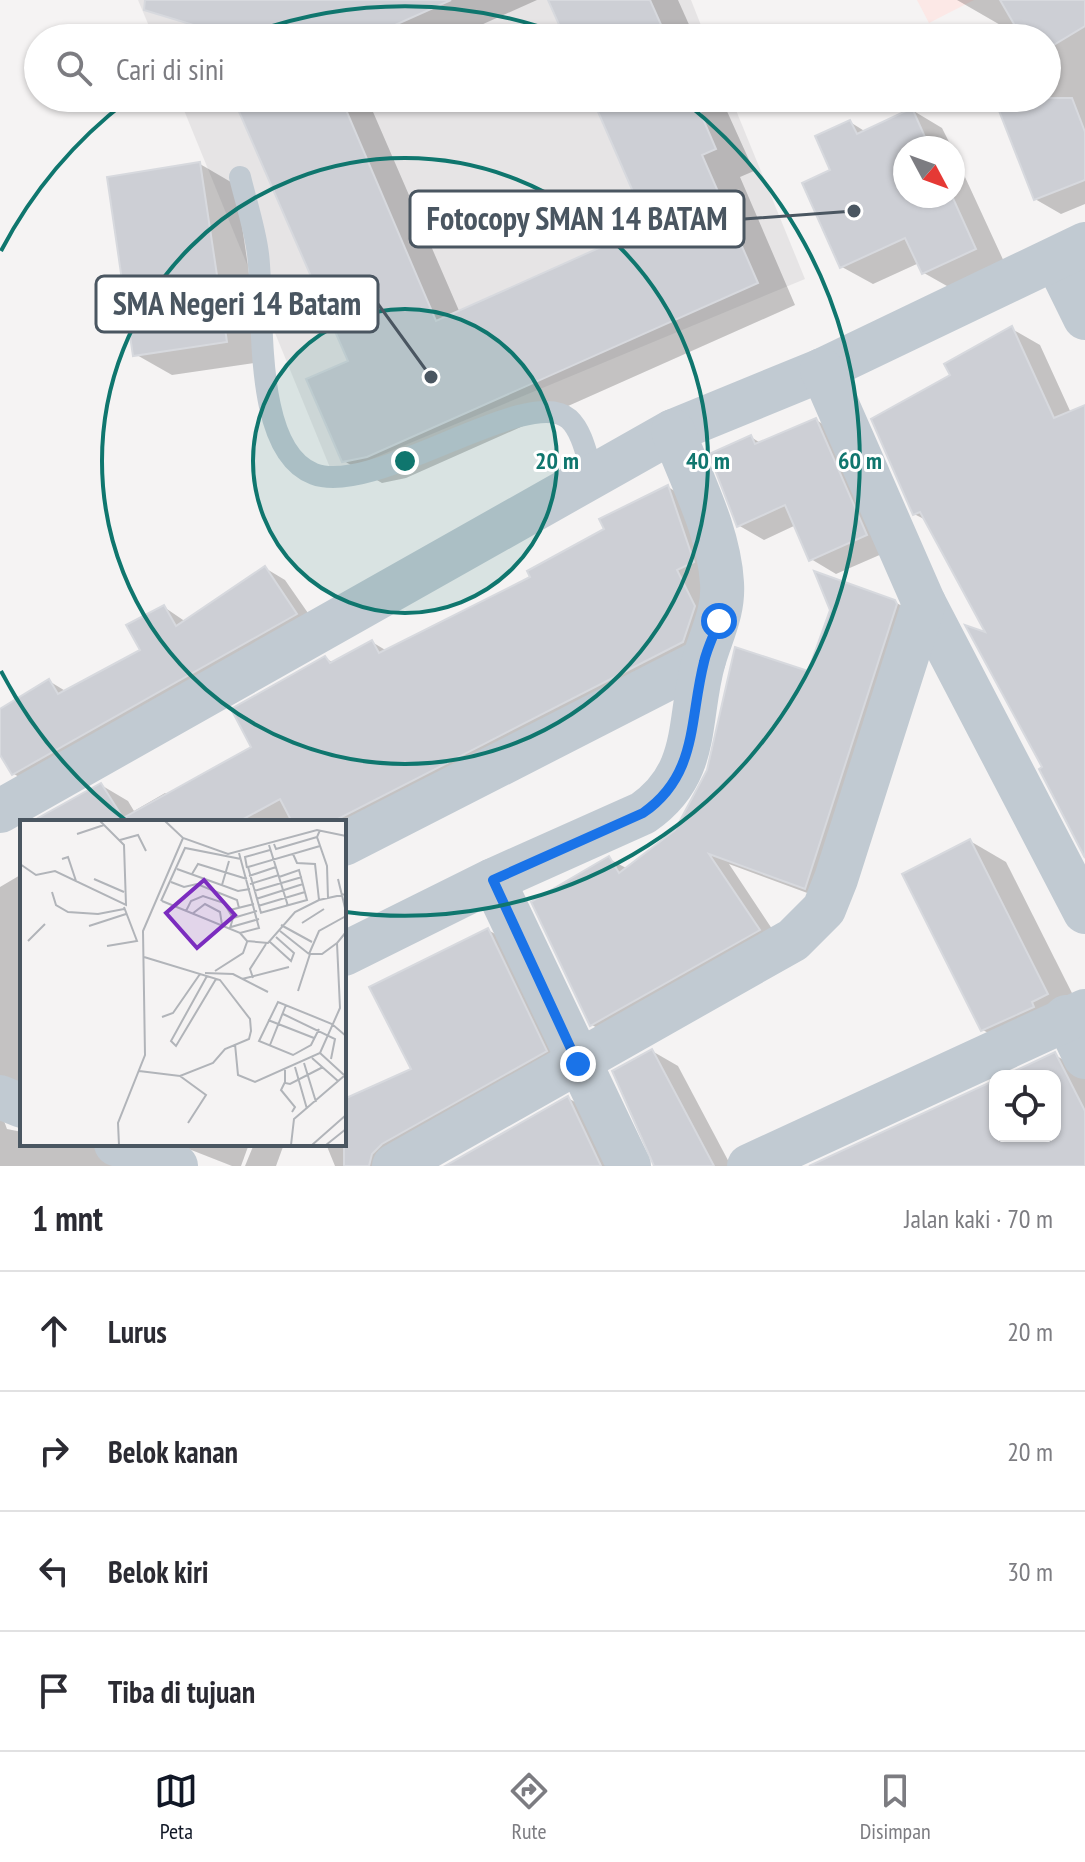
<!DOCTYPE html>
<html lang="id">
<head>
<meta charset="utf-8">
<style>
	body { margin:0; font-family:"PT Sans Narrow",sans-serif; background:#f7f7f7; color:#2b2b33 }
	.controls { position:absolute; right:24px; bottom:24px; display:grid; overflow:hidden; border-radius:16px; box-shadow:0 2px 6px #0004 }
	.controls button { width:72px; height:72px; display:grid; place-items:center; padding:0; border:0; border-bottom:2px solid #e1e1e2; background:#fff; color:#2b2b33; font:40px sans-serif }
	.compass { position:absolute; left:893px; top:136px; width:72px; height:72px; border-radius:50%; background:#fff; box-shadow:0 2px 6px #0004; rotate:131deg }
	.stop { position:absolute; width:24px; height:24px; margin:-18px; border:6px solid #1a73e8; border-radius:50%; background:#fff }
	.stop.end { background:#1a73e8; border-color:#fff; box-shadow:0 2px 8px #0008 }
	.list { margin:0; padding:0; list-style:none }
	h2 { display:flex; justify-content:space-between; align-items:center; height:104px; margin:0; padding:0 32px; font-size:34px }
	h2 small { font-size:26px; font-weight:400; color:#7c7c81 }
	.list li { display:grid; grid-template-columns:52px 1fr auto; gap:24px; align-items:center; box-sizing:border-box; height:120px; padding:0 32px; border-top:2px solid #e1e1e2 }
	.list b { display:block; font-size:30px; white-space:nowrap }
	.list em { font-size:26px; font-style:normal; color:#7c7c81 }
	.icon { flex:none; width:44px; height:44px; fill:none; stroke:currentColor; stroke-width:2; stroke-linecap:round; stroke-linejoin:round }
	.map { position:relative; flex:none; width:1085px; height:1166px; overflow:hidden }
	.search { position:absolute; background:#fff; box-shadow:0 2px 6px #0004; left:24px; right:24px; top:24px; height:88px; display:flex; align-items:center; gap:20px; box-sizing:border-box; padding:0 28px; border-radius:44px; color:#7c7c81; font-size:30px }
	.sheet { height:584px; background:#fff }
	nav { display:flex; justify-content:space-around; align-items:center; box-sizing:border-box; height:112px; border-top:2px solid #e1e1e2; background:#fff; font-size:22px; color:#7c7c81 }
	nav a { display:grid; justify-items:center; gap:4px }
	nav .on { color:#111827 }
	.map>svg:first-child { display:block }
	.education { fill:#e6e4e5 }
	.medical { fill:#fce8e6 }
	.shadow { fill:#0003 }
	.building { fill:#cdcfd5; stroke:#d7d9de; stroke-width:2 }
	.lines { fill:none; stroke-linecap:round; stroke-linejoin:round }
	.lane { stroke:#c1cad2; stroke-width:22 }
	.street { stroke:#c1cad2; stroke-width:44 }
	.route { stroke:#1a73e8; stroke-width:10 }
	.ring { fill:none; stroke:#0f766e; stroke-width:4 }
	.inset-road { fill:none; stroke:#b1b4b9; stroke-width:2 }
	.view { fill:#7b2cbf; fill-opacity:0.15; stroke:#7b2cbf; stroke-width:4 }
	.inset-edge { fill:none; stroke:#4a5661; stroke-width:4 }
	.centre { fill:#0f766e; stroke:#fff; stroke-width:4 }
	.ring-label { font-size:24px; text-anchor:middle; font-weight:bold; fill:#0f766e; stroke:#fff; stroke-width:6; stroke-linejoin:round; paint-order:stroke }
	.leader { fill:none; stroke:#4a5661; stroke-width:3 }
	.callout-dot { fill:#4a5661; stroke:#fff; stroke-width:3 }
	.callout { fill:#fff; stroke:#4a5661; stroke-width:3 }
	.callout-label { font-size:32px; text-anchor:middle; font-weight:bold; fill:#4a5661 }
</style>
</head>
<body>
<div class="map">
<svg width="1085" height="1166" viewBox="0 0 1085 1166">
	<rect width="100%" height="100%" fill="#f5f3f3"/>
	<!-- education -->
	<g class="education">
		<path d="M138,0H691L706,38H154Z"/>
		<path d="M179,98H731L805,279L333,475Z"/>
	</g>
	<!-- medical -->
	<path class="medical" d="M917,0H974L929,23Z"/>
	<!-- shadow -->
	<g class="shadow">
		<path d="M189,0H537L452,38H207Z"/>
		<path d="M550,0H678L695,38H567Z"/>
		<path d="M957,0H1085V204L1061,214L1035,199L996,98H1047V38H1025L1017,26L1009,30Z"/>
		<path d="M235,98H367L460,313L651,227L594,98H721L754,171L740,177L795,305L406,478L382,483L344,461L350,362Z"/>
		<path d="M912,110L942,128L952,148H905V196H953V151L1006,266L954,290L924,273L919,263L873,284L842,267L833,171L850,122L866,132Z"/>
		<path d="M200,164L236,185L262,362L172,375L135,354Z"/>
		<path d="M1012,329L1040,345L1071,413L1085,407V854L990,636L926,520L914,514L953,375Z"/>
		<path d="M816,420L841,435L891,550L836,574L811,559L796,525L764,540L738,525L751,437L762,444Z"/>
		<path d="M668,487L695,503L722,623L344,861V822H43L101,785L128,801L134,811L165,793L169,795L254,748L325,658L334,663L372,642L387,651L533,578Z"/>
		<path d="M265,568L285,580L317,626L34,786L14,774L0,751V712L49,681L67,692L143,651L164,607L186,622Z"/>
		<path d="M895,602L919,616L829,901L729,864L782,944L615,1038L592,1025L609,859L628,869L676,832L809,673Z"/>
		<path d="M970,841L1006,862L1083,1015L1019,1051L983,1030Z"/>
		<path d="M22,874V1088L0,1101V887Z"/>
		<path d="M488,930L513,944L570,1065L398,1166H335L326,1144H344V1101L414,1070Z"/>
		<path d="M652,1051L678,1066L731,1166H655Z"/>
		<path d="M1055,1055L1081,1070L1085,1077V1166H815L995,1082V1136H1055V1076H1009Z"/>
		<path d="M568,1098L594,1113L621,1166H449Z"/>
		<path d="M0,1110L7,1129L22,1132V1144H124L119,1166H0Z"/>
		<path d="M176,1144H249L241,1166H232Z"/>
		<path d="M254,1144H284L276,1166H245Z"/>
	</g>
	<!-- building -->
	<g class="building">
		<path d="M145,0H451L366,38H236L144,10Z"/>
		<path d="M548,0H650L667,38H565Z"/>
		<path d="M1000,0H1085V26L1047,49V38H1022Z"/>
		<path d="M233,98H341L436,321L648,226L592,98H694L716,149L702,155L758,283L367,457L342,462L306,379L348,361Z"/>
		<path d="M994,98H1072L1085,132V180L1034,200Z"/>
		<path d="M912,108L930,148H905V196H952L976,249L922,274L905,238L840,268L802,183L830,170L815,136L850,120L857,134Z"/>
		<path d="M200,162L227,342L133,356L107,177Z"/>
		<path d="M1012,326L1054,418L1085,405V858L1039,769L1042,767L965,625L985,632L920,512L913,515L871,419L950,375L944,364Z"/>
		<path d="M816,418L867,535L809,561L785,505L737,527L709,454L751,435L755,444Z"/>
		<path d="M668,485L694,562L677,570L695,606L683,642L332,822H292L280,799L238,822H41L38,818L101,783L123,818L251,747L231,709L325,656L330,663L372,640L379,653L530,577L527,571L604,529L599,519Z"/>
		<path d="M265,566L297,614L12,775L0,755V709L49,679L58,694L140,650L126,625L164,605L176,626Z"/>
		<path d="M814,571L895,600L897,604L805,889L709,854L760,930L590,1026L531,902L609,856L619,873L675,830L707,770L735,647L808,671L830,610Z"/>
		<path d="M970,839L1048,994L1032,1002L1034,1007L981,1031L902,874Z"/>
		<path d="M488,928L547,1051L382,1144L372,1154L369,1166H344V1099L411,1069L369,987Z"/>
		<path d="M652,1049L714,1166H654L612,1071Z"/>
		<path d="M1055,1052L1085,1111V1166H809L995,1080V1136H1055V1076H1004Z"/>
		<path d="M568,1096L601,1166H445Z"/>
	</g>
	<g class="lines">
		<!-- lane -->
		<path class="lane" d="M240,177C246,202 255,229 258,254C265,309 251,450 314,474C375,497 528,383 569,419C583,432 587,458 593,475"/>
		<!-- street -->
		<g class="street">
			<path d="M1056,259L1085,318"/>
			<path d="M924,603L1085,912"/>
			<path d="M0,811L673,431L822,370L1085,244"/>
			<path d="M344,844L704,660"/>
			<path d="M493,880L629,1166"/>
			<path d="M344,954L493,880L643,813C701,773 687,719 704,660C712,633 724,611 722,583C719,531 691,479 673,431"/>
			<path d="M1066,1017L1085,1057"/>
			<path d="M0,1097L22,1106"/>
			<path d="M116,1144L176,1166"/>
			<path d="M394,1166L793,940L824,909L836,879L924,603L822,370"/>
			<path d="M749,1166L1085,1011"/>
		</g>
	</g>
	<g class="lines">
		<!-- route -->
		<path class="route" d="M578,1064L493,880L643,813C698,775 689,721 704,662C707,648 714,635 719,621"/>
	</g>
	<!-- distance rings -->
	<circle cx="405" cy="461" r="152" fill="#0f766e" fill-opacity=".12"/>
	<g class="ring">
		<circle cx="405" cy="461" r="152"/>
		<circle cx="405" cy="461" r="303"/>
		<path d="M128 822A455 455 0 0 1 1 671M1 251A455 455 0 0 1 128 100M238 38A455 455 0 0 1 572 38M682 100A455 455 0 0 1 346 912"/>
	</g>
	<!-- overview -->
	<g transform="translate(20 820)">
		<rect width="326" height="326" fill="#f5f3f3"/>
		<path class="inset-road" d="M145,1L163,18L208,34L297,10L326,16M300,10L297,17L307,46L308,78M57,14L84,5M100,20L118,15L126,31M254,24L256,29L297,17M249,25L268,86M273,34L277,43L295,44L299,80M42,39L48,37L56,61M0,44L16,55L35,51L106,85L104,25L80,1M227,48L225,37L250,30M157,49L218,71L230,69M172,54L178,44L227,59M229,56L256,47M74,59L104,72M318,59L326,92M151,62L164,67L177,64L217,80L219,88M230,64L259,55M202,65L209,41M234,71L282,57M32,72L36,85L48,92L78,94L104,89M236,79L283,64M141,81L165,28L221,39M142,81L220,113L239,108L219,33M238,86L285,72M210,90L234,84M166,91L171,81L183,76L204,83L213,98L210,108M240,93L287,80L279,50L259,57M241,93L228,47L300,26M172,94L185,84L200,92L202,105M213,98L237,91M282,103L304,89M261,105L292,122M69,106L106,94M211,107L239,99M260,111L289,134M220,113L227,121L248,123L275,92L299,80L326,74M8,121L25,104M250,122L271,141L274,133L256,117M87,126L117,121L104,87M289,134L299,111L326,96M289,134H302L317,123M195,151L223,133L227,122M185,153L213,154L248,172M187,156L151,221L156,226L196,159M233,158L230,149L246,124M222,159L269,147M278,171L290,134M263,194L315,219L311,239M142,197L153,193L180,154M248,200L294,218M299,209L291,225L273,235L239,221L258,182L312,204L326,216M215,224L218,255L235,262L300,233L320,188L317,123L326,112M250,225L266,185M300,233L324,255M292,238L318,261M284,243L296,282M275,247L287,289M265,250V263L270,264L303,247M119,251L160,256L193,243L205,229L229,219L231,211L230,199L200,160L124,137M160,256L186,275L168,303M265,262L261,270L275,287L272,292M99,325L98,303L125,235L123,111L163,18M271,325L274,299L324,256M292,325L326,295M306,325L326,309"/>
		<path class="view" d="M184,60L215,95L177,128L146,93Z"/>
		<rect width="326" height="326" class="inset-edge"/>
	</g>
	<circle cx="405" cy="461" r="12" class="centre"/>
	<g class="ring-label">
		<text x="557" y="469">20 m</text>
		<text x="708" y="469">40 m</text>
		<text x="860" y="469">60 m</text>
	</g>
	<!-- callouts -->
	<path class="leader" d="M854 211L744 219M431 377L378 304"/>
	<g class="callout-dot">
		<circle cx="854" cy="211" r="8"/>
		<circle cx="431" cy="377" r="8"/>
	</g>
	<g class="callout">
		<rect x="410" y="191" width="334" height="56" rx="8"/>
		<rect x="96" y="276" width="282" height="56" rx="8"/>
	</g>
	<g class="callout-label">
		<text x="577" y="230">Fotocopy SMAN 14 BATAM</text>
		<text x="237" y="315">SMA Negeri 14 Batam</text>
	</g>
</svg>
<div class="controls">
<button><svg class="icon" aria-label="locate" viewBox="0 0 24 24"><circle cx="12" cy="12" r="6"/><path d="M12 2v4M12 18v4M2 12h4M18 12h4"/></svg></button>
</div>
<svg class="compass" viewBox="-18 -18 36 36"><path d="M0-13l5 13h-10z" fill="#e53935"/><path d="M0 13l5-13h-10z" fill="#7c7c81"/></svg>
<div class="stop" style="left:719px;top:621px"></div>
<div class="stop end" style="left:578px;top:1064px"></div>
<div class="search"><svg class="icon" aria-label="search" viewBox="0 0 24 24"><circle cx="10" cy="10" r="6"/><path d="M15 15l6 6"/></svg>Cari di sini</div>
</div>
<section class="sheet">
<h2>1 mnt<small>Jalan kaki · 70 m</small></h2>
<ul class="list">
<li><svg class="icon" aria-label="ahead" viewBox="0 0 24 24"><path d="M12 20V5M6 11l6-6 6 6"/></svg><div><b>Lurus</b></div><em>20 m</em></li>
<li><svg class="icon" aria-label="right" viewBox="0 0 24 24"><path d="M7 20v-9h11M14 6l5 5-5 5"/></svg><div><b>Belok kanan</b></div><em>20 m</em></li>
<li><svg class="icon" aria-label="left" viewBox="0 0 24 24"><path d="M17 20v-9H6M10 6l-5 5 5 5"/></svg><div><b>Belok kiri</b></div><em>30 m</em></li>
<li><svg class="icon" aria-label="arrive" viewBox="0 0 24 24"><path d="M6 21V4h12l-3 4 3 4H6"/></svg><div><b>Tiba di tujuan</b></div></li>
</ul>
</section>
<nav>
<a class="on"><svg class="icon" aria-label="map" viewBox="0 0 24 24"><path d="M3 6l6-2 6 2 6-2v14l-6 2-6-2-6 2zM9 4v14M15 6v14"/></svg>Peta</a>
<a><svg class="icon" aria-label="directions" viewBox="0 0 24 24"><path d="M12 3l9 9-9 9-9-9zM9 14v-3h6M13 9l2 2-2 2"/></svg>Rute</a>
<a><svg class="icon" aria-label="saved" viewBox="0 0 24 24"><path d="M7 4h10v16l-5-4-5 4z"/></svg>Disimpan</a>
</nav>
</body>
</html>
